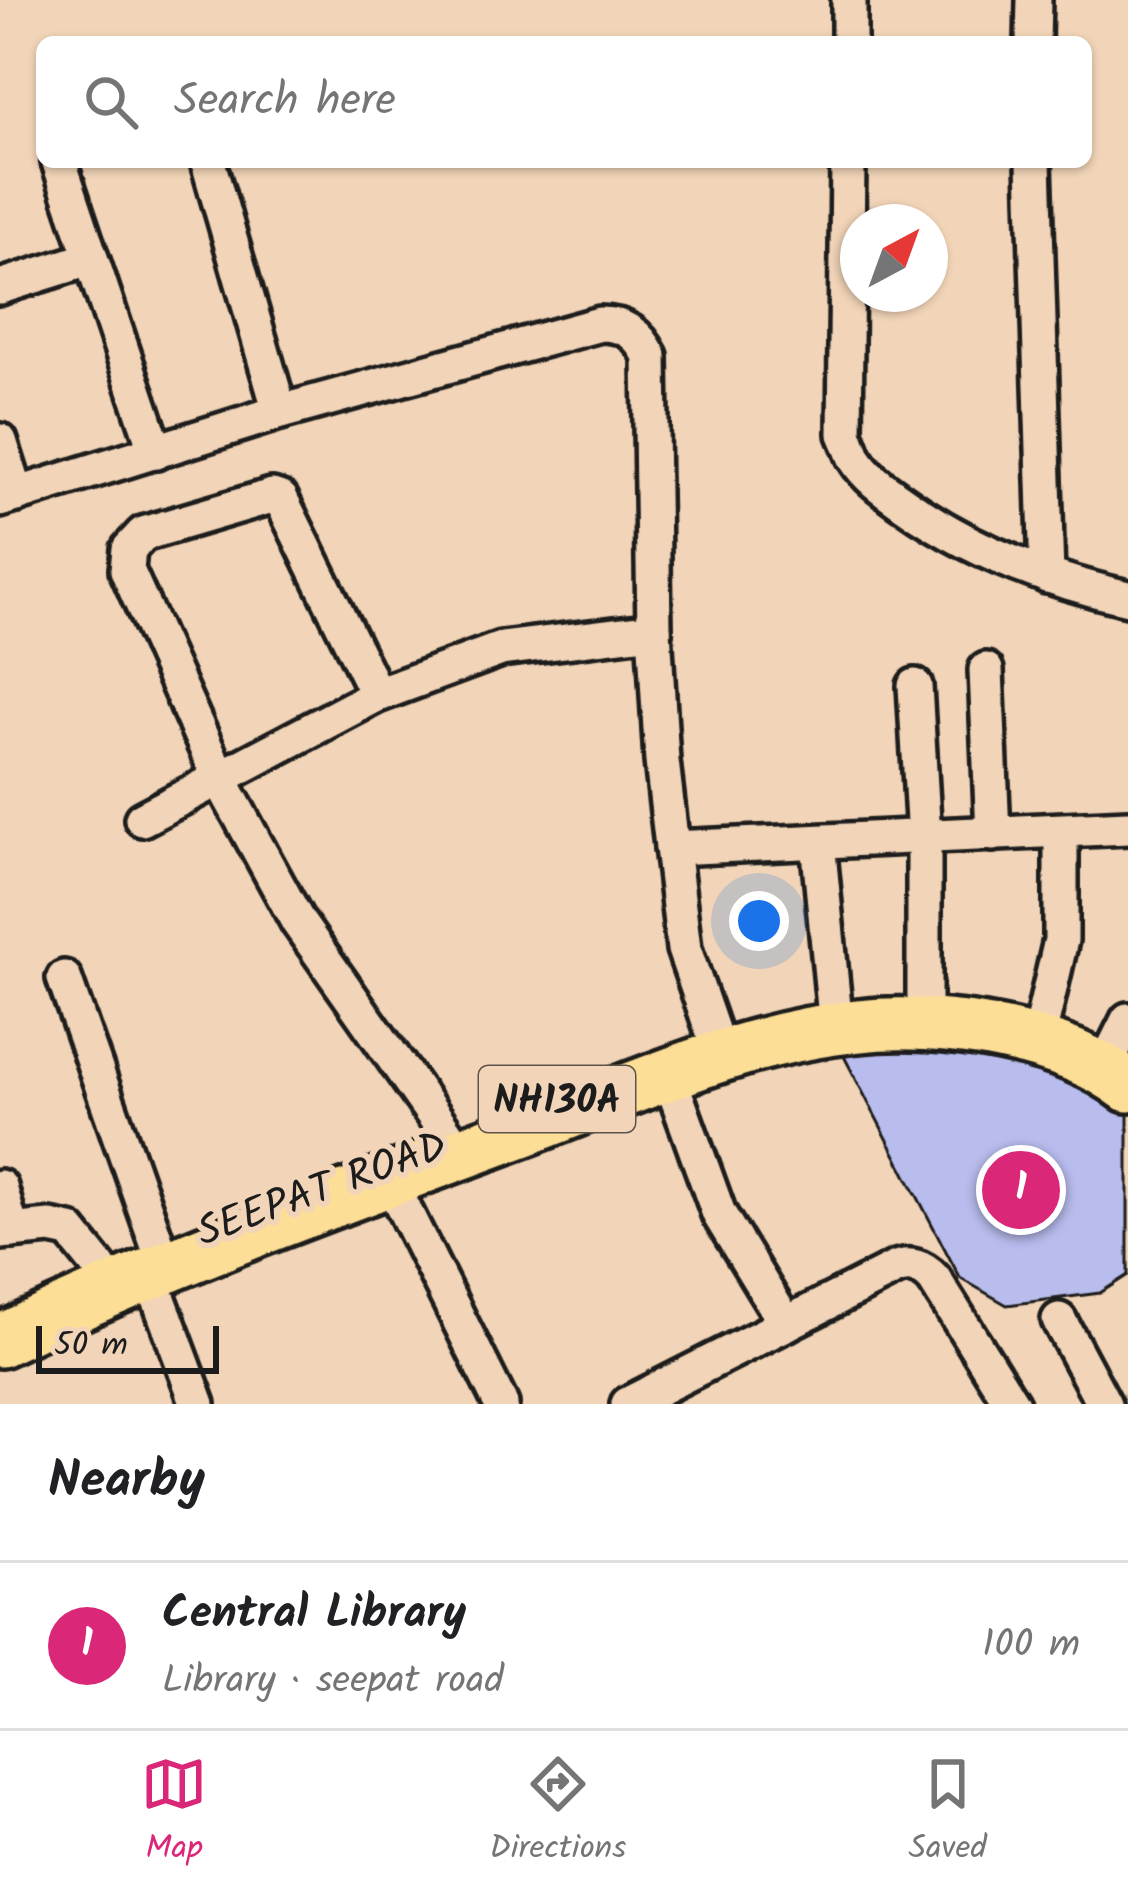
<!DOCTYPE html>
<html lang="en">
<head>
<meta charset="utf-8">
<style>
	body { margin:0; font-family:Kalam,sans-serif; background:#f2f2f2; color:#202124 }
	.compass { position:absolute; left:840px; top:204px; width:108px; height:108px; border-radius:50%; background:#fff; box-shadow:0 3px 9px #0004; rotate:41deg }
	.scale { position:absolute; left:36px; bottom:30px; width:183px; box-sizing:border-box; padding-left:12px; border:6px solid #1c1c1c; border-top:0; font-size:33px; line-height:42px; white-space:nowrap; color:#1c1c1c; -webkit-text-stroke:9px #f2d5b8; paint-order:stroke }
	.you { position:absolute; left:759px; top:921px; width:42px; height:42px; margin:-30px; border:9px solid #fff; border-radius:50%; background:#1a73e8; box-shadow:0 0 0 18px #1a73e833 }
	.badge { display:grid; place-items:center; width:78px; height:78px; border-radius:50%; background:#db2777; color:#fff; font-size:39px; font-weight:700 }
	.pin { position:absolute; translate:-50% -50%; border:6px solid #fff; box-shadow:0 3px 12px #0006 }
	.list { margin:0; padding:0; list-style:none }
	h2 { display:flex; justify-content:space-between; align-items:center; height:156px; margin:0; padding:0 48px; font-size:51px }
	h2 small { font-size:39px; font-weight:400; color:#757577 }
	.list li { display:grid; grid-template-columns:78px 1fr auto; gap:36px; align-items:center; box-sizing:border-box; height:168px; padding:0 48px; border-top:3px solid #e0e0e0 }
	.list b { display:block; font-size:45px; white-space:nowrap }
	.list p { margin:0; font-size:39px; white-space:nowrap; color:#757577 }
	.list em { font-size:39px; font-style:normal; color:#757577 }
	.icon { flex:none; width:66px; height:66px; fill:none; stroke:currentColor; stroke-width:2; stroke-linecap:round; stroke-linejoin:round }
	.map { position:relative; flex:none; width:1128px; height:1404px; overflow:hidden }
	.search { position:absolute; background:#fff; box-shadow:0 3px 9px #0004; left:36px; right:36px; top:36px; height:132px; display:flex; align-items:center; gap:30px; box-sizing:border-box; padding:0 42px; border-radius:18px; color:#757577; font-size:45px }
	.sheet { height:324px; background:#fff }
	nav { display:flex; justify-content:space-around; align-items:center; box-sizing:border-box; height:168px; border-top:3px solid #e0e0e0; background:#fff; font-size:33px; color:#757577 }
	nav a { display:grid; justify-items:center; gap:6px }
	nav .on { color:#db2777 }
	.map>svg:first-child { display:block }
	.building { fill:#b9bdee; stroke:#1c1c1c; stroke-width:3 }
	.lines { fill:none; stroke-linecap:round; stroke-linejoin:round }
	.minor-casing { stroke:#1c1c1c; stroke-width:42 }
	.highway-casing { stroke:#1c1c1c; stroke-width:60 }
	.minor { stroke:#f2d5b8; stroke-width:33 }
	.highway { stroke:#fcde96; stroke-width:51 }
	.labels { text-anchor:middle; stroke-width:12; stroke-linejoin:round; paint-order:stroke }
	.shield { fill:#f2d5b8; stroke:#5c544b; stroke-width:3 }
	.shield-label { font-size:39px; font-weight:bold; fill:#1c1c1c }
	.street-label { font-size:42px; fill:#1c1c1c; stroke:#f2d5b8 }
</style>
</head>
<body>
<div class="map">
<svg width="1128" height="1404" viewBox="0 0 1128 1404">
	<rect width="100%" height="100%" fill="#f2d5b8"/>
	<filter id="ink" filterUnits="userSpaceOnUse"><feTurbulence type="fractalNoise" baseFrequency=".00833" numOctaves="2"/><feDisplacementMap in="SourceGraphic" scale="24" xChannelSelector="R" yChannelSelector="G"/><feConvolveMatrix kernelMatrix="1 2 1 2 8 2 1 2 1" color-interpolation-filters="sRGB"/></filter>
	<g filter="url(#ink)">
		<!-- building -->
		<path class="building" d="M952,1039L1048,1061L1128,1105V1275L1100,1293L1007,1305L960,1278L837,1043Z"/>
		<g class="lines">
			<defs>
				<g id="minor">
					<path d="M849,42V0"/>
					<path d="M1033,42L1034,0"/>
					<path d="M59,162L156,452"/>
					<path d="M208,162L280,412"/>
					<path d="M848,162L845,434C849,442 852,453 856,460C867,478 888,492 905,504C972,552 1047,580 1128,598"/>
					<path d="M1034,162L1047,576"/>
					<path d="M0,287L89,259"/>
					<path d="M0,441L17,495"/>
					<path d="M0,500L280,412L600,324C625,324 639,334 650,356L654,630L662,761L684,949L721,1056"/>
					<path d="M986,670L993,834"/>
					<path d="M915,686L924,838V1024"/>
					<path d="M377,695L281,499L272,496L143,534L129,549L127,570L220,779L298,922L451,1140"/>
					<path d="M142,819L377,695L501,649L654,630"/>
					<path d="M818,842L834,1007"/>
					<path d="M672,848L1128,827"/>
					<path d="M64,978L158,1246"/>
					<path d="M1037,1045L1061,940V831"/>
					<path d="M1104,1068L1128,1020"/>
					<path d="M669,1076L719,1214L786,1324"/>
					<path d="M390,1181L501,1404"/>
					<path d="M0,1187L12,1231"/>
					<path d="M0,1232L50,1227L70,1231L99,1267"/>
					<path d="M150,1275L198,1404"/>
					<path d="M1059,1320L1104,1404"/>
					<path d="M628,1404L894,1269C910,1262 923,1267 934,1279L1012,1404"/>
				</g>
				<path id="highway" d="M0,1341C169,1260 347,1196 522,1131C631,1090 742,1037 859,1026C939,1017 1064,1036 1128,1086"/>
			</defs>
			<!-- minor casing -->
			<use href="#minor" class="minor-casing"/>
			<!-- highway casing -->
			<use href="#highway" class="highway-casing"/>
			<!-- minor -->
			<use href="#minor" class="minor"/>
			<!-- highway -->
			<use href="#highway" class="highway"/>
		</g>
	</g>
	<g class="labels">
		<!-- shield labels -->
		<rect class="shield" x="479" y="1066" width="156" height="66" rx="9"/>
		<g class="shield-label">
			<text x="557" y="1113">NH130A</text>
		</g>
		<!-- street labels -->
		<g class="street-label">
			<text transform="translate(321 1187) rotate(-20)" y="15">SEEPAT ROAD</text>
		</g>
	</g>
</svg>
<svg class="compass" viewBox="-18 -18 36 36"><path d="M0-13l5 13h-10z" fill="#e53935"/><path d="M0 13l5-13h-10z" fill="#757577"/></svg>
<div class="scale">50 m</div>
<div class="you"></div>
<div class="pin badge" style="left:1021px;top:1190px">1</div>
<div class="search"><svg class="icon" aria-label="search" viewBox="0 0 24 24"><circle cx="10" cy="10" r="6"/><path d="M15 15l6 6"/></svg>Search here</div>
</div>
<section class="sheet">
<h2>Nearby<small></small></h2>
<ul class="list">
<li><span class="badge">1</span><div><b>Central Library</b><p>Library · seepat road</p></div><em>100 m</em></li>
</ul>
</section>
<nav>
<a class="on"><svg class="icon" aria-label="map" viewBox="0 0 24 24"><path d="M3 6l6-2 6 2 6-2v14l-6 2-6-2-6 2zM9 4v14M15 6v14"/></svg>Map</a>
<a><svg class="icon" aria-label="directions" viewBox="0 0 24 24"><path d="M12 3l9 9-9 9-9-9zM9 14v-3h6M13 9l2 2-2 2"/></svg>Directions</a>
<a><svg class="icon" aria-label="saved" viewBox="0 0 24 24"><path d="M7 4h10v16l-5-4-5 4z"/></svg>Saved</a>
</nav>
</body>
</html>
